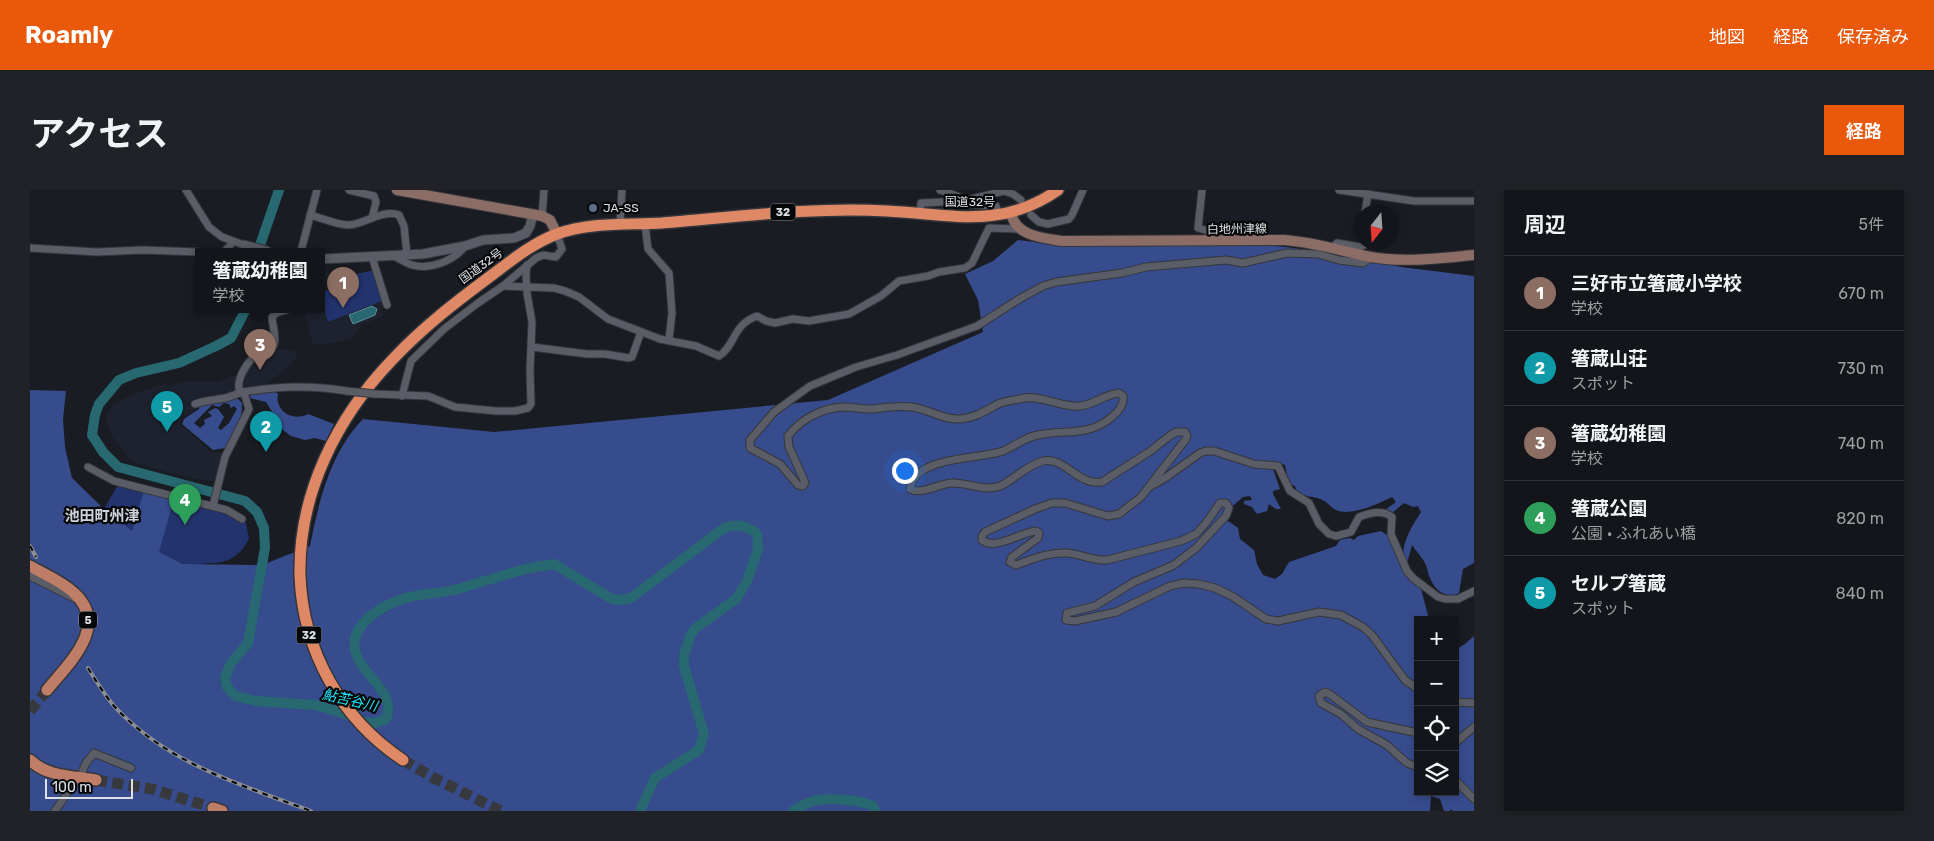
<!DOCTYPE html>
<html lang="ja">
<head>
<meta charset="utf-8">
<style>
	body { margin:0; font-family:Rubik,"Noto Sans JP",sans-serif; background:#202227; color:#f1f3f6 }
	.controls { position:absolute; right:15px; bottom:15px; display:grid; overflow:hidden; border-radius:0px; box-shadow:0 2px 8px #0003 }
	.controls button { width:45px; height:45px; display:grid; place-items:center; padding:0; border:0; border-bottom:1px solid #323439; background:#13151a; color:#f1f3f6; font:25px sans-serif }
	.compass { position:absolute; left:1324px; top:15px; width:45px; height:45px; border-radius:50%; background:#13151a; box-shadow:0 2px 8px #0003; rotate:197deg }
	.scale { position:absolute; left:15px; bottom:12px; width:88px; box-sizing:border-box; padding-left:5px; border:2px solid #dee0e5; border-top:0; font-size:14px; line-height:18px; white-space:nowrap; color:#dee0e5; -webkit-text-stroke:4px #060709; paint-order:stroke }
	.you { position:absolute; left:874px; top:280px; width:18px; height:18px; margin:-12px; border:4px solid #fff; border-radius:50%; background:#1a73e8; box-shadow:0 0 0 8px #1a73e833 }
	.badge { display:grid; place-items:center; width:32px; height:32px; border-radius:50%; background:#ea580c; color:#fff; font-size:16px; font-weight:700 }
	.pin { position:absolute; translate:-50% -41px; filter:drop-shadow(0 1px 2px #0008) }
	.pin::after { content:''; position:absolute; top:26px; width:18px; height:15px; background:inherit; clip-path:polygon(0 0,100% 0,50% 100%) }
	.popup { position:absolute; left:165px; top:58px; width:130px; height:65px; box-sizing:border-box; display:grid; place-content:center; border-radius:0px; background:#13151a; filter:drop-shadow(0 1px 4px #0005); font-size:16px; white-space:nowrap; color:#9d9fa2 }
	.popup b { font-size:19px; color:#f1f3f6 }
	.popup::after { content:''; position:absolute; left:50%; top:100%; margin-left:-10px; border:10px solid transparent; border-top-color:#13151a }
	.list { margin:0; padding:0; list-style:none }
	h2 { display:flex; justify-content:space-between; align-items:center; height:65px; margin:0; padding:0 20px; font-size:21px }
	h2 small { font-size:16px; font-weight:400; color:#9d9fa2 }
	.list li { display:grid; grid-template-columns:32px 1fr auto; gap:15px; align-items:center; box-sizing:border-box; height:75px; padding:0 20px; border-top:1px solid #323439 }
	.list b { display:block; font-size:19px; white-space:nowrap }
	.list p { margin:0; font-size:16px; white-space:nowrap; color:#9d9fa2 }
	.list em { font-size:16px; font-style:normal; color:#9d9fa2 }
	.icon { flex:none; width:28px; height:28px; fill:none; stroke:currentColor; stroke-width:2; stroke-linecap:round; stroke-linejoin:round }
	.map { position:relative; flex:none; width:1444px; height:621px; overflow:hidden; border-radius:0px }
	header { display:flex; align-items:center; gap:30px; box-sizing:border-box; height:70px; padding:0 25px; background:#ea580c; color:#fff }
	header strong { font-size:24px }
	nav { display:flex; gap:28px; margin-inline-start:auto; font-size:18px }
	.intro { display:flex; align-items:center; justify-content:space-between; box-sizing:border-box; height:120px; padding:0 30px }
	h1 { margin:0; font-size:35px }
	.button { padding:12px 22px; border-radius:0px; background:#ea580c; color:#fff; font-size:18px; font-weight:700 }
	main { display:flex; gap:30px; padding:0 30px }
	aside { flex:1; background:#13151a; border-radius:0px; box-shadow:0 2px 8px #0003 }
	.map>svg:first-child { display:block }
	.built { fill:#1d222e }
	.green { fill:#23336d }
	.forest { fill:#374c8d; fill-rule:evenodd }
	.water { fill:#276871; stroke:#5e8c94 }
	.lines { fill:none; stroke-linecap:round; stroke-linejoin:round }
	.river { stroke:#276871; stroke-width:10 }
	.primary-tunnel { stroke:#37393f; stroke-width:11; stroke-dasharray:11 5.5; stroke-linecap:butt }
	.trunk-tunnel { stroke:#37393f; stroke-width:11; stroke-dasharray:11 5.5; stroke-linecap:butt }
	.minor-casing { stroke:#35363c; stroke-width:9 }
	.tertiary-casing { stroke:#35363c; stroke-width:11 }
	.secondary-casing { stroke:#35363c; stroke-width:12 }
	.primary-casing { stroke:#35363c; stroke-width:14 }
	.trunk-casing { stroke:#35363c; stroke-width:14 }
	.minor { stroke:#5a5d65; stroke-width:7 }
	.tertiary { stroke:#5a5d65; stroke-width:9 }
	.secondary { stroke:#8c6d66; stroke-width:10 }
	.primary { stroke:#bd7d66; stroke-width:11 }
	.trunk { stroke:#de8866; stroke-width:11 }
	.rail-casing { stroke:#8b8e93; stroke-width:4 }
	.rail { stroke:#060709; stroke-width:2; stroke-dasharray:5.5; stroke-linecap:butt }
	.minor-bridge-casing { stroke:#35363c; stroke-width:9; stroke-linecap:butt }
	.minor-bridge { stroke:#5a5d65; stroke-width:7 }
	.service-dot { fill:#5c6f8a; stroke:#060709; stroke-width:2 }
	.labels { text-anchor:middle; stroke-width:4.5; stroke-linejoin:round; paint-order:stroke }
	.shield { fill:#060709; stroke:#9d9fa3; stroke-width:1 }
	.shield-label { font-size:11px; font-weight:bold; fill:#dee0e5 }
	.street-label { font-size:12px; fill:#dee0e5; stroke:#060709 }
	.poi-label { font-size:12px; fill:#dee0e5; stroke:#060709; text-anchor:start }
	.water-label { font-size:14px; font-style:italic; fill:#1fe3fa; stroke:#060709 }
	.quarter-label { font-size:15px; font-weight:bold; fill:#ced2db; stroke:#060709 }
</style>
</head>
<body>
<header>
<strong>Roamly</strong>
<nav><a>地図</a><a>経路</a><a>保存済み</a></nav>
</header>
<div class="intro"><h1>アクセス</h1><a class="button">経路</a></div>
<main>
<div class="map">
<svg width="1444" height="621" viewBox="0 0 1444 621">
	<rect width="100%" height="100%" fill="#191c22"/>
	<!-- built -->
	<g class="built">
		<path d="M295,80L297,81L301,90L344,80L356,116L350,119L353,126L332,135L322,149L303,153L283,155L274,119H291V82Z"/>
		<path d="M257,159L265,161L267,166L261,175L235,195L212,197L211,195L215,184L224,172L247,160Z"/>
		<path d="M205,185L209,186L201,203L194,207L180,206L163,212L167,218L152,228L150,234L180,261L192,263L185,290L182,291L155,287L102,272L83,248L76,231V226L83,214L99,206L136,193L137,196L152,192H188Z"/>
	</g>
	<!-- green -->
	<g class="green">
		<path d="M344,80L354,110L298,132L291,109V103L307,96L305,89Z"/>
		<path d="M89,293L215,328L219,349C210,366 199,373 180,373C170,374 157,376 149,373C126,366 93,334 74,319Z"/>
	</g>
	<!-- forest -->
	<g class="forest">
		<path d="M988,50L1036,56L1229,54L1305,63L1371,77L1444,86V373L1433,379L1429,403C1418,409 1406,402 1401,390C1398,385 1398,380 1396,375C1393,368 1386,361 1382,355L1377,373C1366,360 1384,333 1391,322L1388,316L1383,317L1374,313L1362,323L1355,320L1366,312L1362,307C1350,313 1320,327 1306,320C1300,317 1297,311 1290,309C1282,306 1275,307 1267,303L1265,296L1259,294L1255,275L1242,271L1243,279L1250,299L1243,301V304L1251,319H1246L1239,314L1237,321L1227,324L1222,317L1214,314V311L1222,310L1220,306L1213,307L1191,326L1208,338L1210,349L1224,360L1227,374L1233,385L1245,389L1252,384L1259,372L1306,356L1310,350L1320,348L1324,350L1328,346L1351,341L1358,346L1375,382L1391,399L1399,429L1388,430V602H1425V460L1435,454L1444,446V621H1423L1421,619L1420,621H1414L1410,609L1401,606L1400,621H0V200L36,201L33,229L35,257L42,288L74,319L102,341L114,300L144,308L129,362L152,374L232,375L280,356C289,311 300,263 333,229L464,242L798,210L953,142L948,110L935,84L963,71Z"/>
		<path d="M244,201L248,204C248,207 247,209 248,212C251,226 268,230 278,224L304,234L296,251L285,248L275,250L261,246L253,240L236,212L220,208L221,204Z"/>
		<path d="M207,208L212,213C213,231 204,243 195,258L183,260L152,234L154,229L169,219V215ZM194,213L199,214L201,218L204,216L207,219L199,233L191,240L188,238L194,227L188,219L185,218L178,222L182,226L174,230L175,234L170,238L164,233L182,215L189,217Z"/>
	</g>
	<!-- water -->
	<path class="water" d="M342,116L347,119L345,125L323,134L319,125Z"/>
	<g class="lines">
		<!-- river -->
		<g class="river">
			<path d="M228,61L249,0"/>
			<path d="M216,119L201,148L186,156L149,173L106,183L89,190L69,214L65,225L62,245L73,262L88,277L215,311L227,322L234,338L235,358L218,453L201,473L195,487L197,497L205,506L226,511L285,515L310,522L334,532L345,533L356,529C368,502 330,485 325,460C320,434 352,416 372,409C391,403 410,404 428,399C460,390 491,378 524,374L582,409L590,410L601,408L694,338C707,333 717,335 727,344L728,359L717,391L706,409L667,437L661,444L654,465V476L674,544L669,560L625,588L612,616L611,621"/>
			<path d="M763,621C769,617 777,613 784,611C798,607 831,610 843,616L845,621"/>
		</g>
		<!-- primary-tunnel -->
		<g class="primary-tunnel">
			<path d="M0,521L17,500"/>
			<path d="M66,590L122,599L183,618"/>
		</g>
		<!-- trunk-tunnel -->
		<path class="trunk-tunnel" d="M373,570L404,588L471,621"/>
		<defs>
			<g id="minor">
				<path d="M156,0L179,37L192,47L214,55"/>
				<path d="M319,0L344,6L346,12L342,28"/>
				<path d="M910,0L938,10"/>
				<path d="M1172,0L1168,38L1182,42L1185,51"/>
				<path d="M1309,0L1384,11H1444"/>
				<path d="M933,12L934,14L966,16L968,26"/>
				<path d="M1335,22L1338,4"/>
				<path d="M890,24L891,13L933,11L974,1L983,4L991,10"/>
				<path d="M280,25C292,28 307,35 319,35C335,34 352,19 369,25L374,36L377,65"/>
				<path d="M1001,25L1009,32L1018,34L1039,29L1042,25L1053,0"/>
				<path d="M512,26L514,0"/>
				<path d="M615,34L618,59L639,83L642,123L639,150"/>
				<path d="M590,35L592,0"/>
				<path d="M1303,57L1307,53L1330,57L1334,55V52"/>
				<path d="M0,58L67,62L112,60L169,62"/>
				<path d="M195,61L203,52"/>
				<path d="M271,61L287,0"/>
				<path d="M364,66C370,69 376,73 382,75C400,80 424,71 435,56"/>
				<path d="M342,67L357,115"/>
				<path d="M1342,67L1333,73L1309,70L1288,64L1257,63L1213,73L1196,70L1116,77L1092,83L1026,92L1013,96L991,108L947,136L867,165L826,177L780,196L744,222L720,250V258L750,274L768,295L773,296L775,293L774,290L759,257L758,246C771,229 792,218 813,217C822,217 831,219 840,219C853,218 869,215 882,217C898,219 913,230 930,229C945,228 955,221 968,214C975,211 986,210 994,208C1013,205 1031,218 1050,216C1064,215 1075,204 1089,203L1093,206C1094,214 1089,221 1083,226C1060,247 1036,239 1008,245C995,247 985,256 973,261C949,270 885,265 880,299C891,305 909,294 921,293C937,292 954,302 970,296C985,289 997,275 1013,271C1034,266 1048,296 1072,292L1119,262L1141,245L1146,242H1155L1157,246L1156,249L1111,307L1089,324L1078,326L1035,313H1022L1005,319L955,342L952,346V350C965,361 991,342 1006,341L1009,343L1008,348L982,367L980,372L986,375C1003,369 1019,362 1037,363C1051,364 1063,371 1077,370L1151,351L1166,344L1176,333L1190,313H1196L1199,318L1196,326L1166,358L1144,375L1104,392L1065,416L1037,423L1036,430L1045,431L1086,422L1140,396L1154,393L1169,394L1185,398L1202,406L1236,429L1248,431L1289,422L1311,425L1333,437L1342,445L1375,490L1388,499"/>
				<path d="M473,96L524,98L535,101L549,107L578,129L630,149L666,156L689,166C706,155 702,135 727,126L736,131L745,133L763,129L779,131L819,124L851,106L869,91L898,86L909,82L935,78L942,73L959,38L988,39"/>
				<path d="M502,157L557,164H575L599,168L602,167L611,142"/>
				<path d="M345,204L398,206L425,217L466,221H485L498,218L501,214L500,180L502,132L497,103L496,85L497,75"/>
				<path d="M372,206L381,171L414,139L448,113L473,96L506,68L513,65L526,67L532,59L527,44"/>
				<path d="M165,214C176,210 184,210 195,208C201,207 207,203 213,202C251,196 280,195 317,201"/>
				<path d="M58,277L84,291L197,320L212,329"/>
				<path d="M1121,296L1138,286L1170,263L1176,261H1184L1224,274L1248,276L1260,301L1279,313L1289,334L1299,344L1306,346L1321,342L1329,327C1340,323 1352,319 1362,327L1361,344L1377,381L1383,388L1408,407L1415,409H1428L1444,401"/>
				<path d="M183,316L195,267L219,219L215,206L209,199C207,188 218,170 227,165C233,161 241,162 244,155C247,146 242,135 242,127L246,123L260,119"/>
				<path d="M0,386L44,408"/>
				<path d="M1425,512L1444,513"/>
				<path d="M1388,543L1337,532L1301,505L1295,502L1289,506L1291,513L1311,524L1328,539L1357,555L1377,573L1388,577"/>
				<path d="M1425,553L1444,537"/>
				<path d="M1425,590L1444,609"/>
				<path d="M25,621L42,596L50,587L56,573L64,563L101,578"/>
			</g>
			<g id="tertiary">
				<path d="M214,55L237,61"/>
				<path d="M291,69L393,64L435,56L453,50L484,48L496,43L500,36L503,24"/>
			</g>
			<g id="secondary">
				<path d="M367,0L512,26L520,30L527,44"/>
				<path d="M981,23C985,46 1013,48 1032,51L1254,50C1284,52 1311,61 1341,67C1375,73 1410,68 1444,65"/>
			</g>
			<g id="primary">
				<path d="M0,376C14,384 31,391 43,402C81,435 39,473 17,500"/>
				<path d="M0,570C17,587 44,586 66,590"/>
				<path d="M183,618L192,621"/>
			</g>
			<path id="trunk" d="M373,570C311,529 273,461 270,386C268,304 307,227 363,169C393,137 427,111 462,85C482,70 503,53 527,44C560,32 597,35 632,33C707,27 781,17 857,21C920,24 971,40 1028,0"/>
		</defs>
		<!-- minor casing -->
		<use href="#minor" class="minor-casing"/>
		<!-- tertiary casing -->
		<use href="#tertiary" class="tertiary-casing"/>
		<!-- secondary casing -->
		<use href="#secondary" class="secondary-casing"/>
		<!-- primary casing -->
		<use href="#primary" class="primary-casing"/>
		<!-- trunk casing -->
		<use href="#trunk" class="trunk-casing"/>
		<!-- minor -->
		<use href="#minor" class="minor"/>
		<!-- tertiary -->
		<use href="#tertiary" class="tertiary"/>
		<!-- secondary -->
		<use href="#secondary" class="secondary"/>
		<!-- primary -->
		<use href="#primary" class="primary"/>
		<!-- trunk -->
		<use href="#trunk" class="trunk"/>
		<defs>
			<g id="rail">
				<path d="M0,356L6,367"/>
				<path d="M58,478C66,491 74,504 84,516C136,573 211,595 281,621"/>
			</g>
		</defs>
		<!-- rail casing -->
		<use href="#rail" class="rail-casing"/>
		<!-- rail -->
		<use href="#rail" class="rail"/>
		<defs>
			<path id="minor-bridge" d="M317,201L345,204"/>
		</defs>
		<!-- minor-bridge casing -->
		<use href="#minor-bridge" class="minor-bridge-casing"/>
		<!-- minor-bridge -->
		<use href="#minor-bridge" class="minor-bridge"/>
	</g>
	<!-- markers -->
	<circle class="service-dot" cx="563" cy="18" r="5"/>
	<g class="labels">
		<!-- shield labels -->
		<g class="shield">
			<rect x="740.5" y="13.5" width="25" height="17" rx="4"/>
			<rect x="49" y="421.5" width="18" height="17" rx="4"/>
			<rect x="266.5" y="436.5" width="25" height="17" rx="4"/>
		</g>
		<g class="shield-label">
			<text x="753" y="26">32</text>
			<text x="58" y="434">5</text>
			<text x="279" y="449">32</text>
		</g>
		<!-- street labels -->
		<g class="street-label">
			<text x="940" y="16">国道32号</text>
			<text transform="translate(1207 39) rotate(-1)" y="4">白地州津線</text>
			<text transform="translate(451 76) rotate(-36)" y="4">国道32号</text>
		</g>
		<!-- poi labels -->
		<g class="poi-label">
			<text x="573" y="22">JA-SS</text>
		</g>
		<!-- water labels -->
		<g class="water-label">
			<text transform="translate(320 510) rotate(13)" y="5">鮎苦谷川</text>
		</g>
		<!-- quarter labels -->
		<g class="quarter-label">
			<text x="72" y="331">池田町州津</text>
		</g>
	</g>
</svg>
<div class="controls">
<button>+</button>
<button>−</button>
<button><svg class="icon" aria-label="locate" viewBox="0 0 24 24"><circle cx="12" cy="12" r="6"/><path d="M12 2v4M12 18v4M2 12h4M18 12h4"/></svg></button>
<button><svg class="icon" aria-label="layers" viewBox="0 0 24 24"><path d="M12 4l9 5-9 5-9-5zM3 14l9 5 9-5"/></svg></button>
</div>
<svg class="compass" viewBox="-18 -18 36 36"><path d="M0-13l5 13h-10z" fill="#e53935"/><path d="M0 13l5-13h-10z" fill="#9d9fa2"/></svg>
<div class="scale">100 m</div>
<div class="you"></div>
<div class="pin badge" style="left:313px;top:118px;background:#8d6e63">1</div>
<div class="pin badge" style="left:236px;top:262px;background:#0f9aa8">2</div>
<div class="pin badge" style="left:230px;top:180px;background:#8d6e63">3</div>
<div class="popup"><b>箸蔵幼稚園</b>学校</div>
<div class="pin badge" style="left:155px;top:335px;background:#2e9e5b">4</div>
<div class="pin badge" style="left:137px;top:242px;background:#0f9aa8">5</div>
</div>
<aside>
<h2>周辺<small>5件</small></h2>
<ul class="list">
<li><span class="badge" style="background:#8d6e63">1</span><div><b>三好市立箸蔵小学校</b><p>学校</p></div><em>670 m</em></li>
<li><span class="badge" style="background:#0f9aa8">2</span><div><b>箸蔵山荘</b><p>スポット</p></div><em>730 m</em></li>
<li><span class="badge" style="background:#8d6e63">3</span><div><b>箸蔵幼稚園</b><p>学校</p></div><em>740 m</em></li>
<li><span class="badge" style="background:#2e9e5b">4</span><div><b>箸蔵公園</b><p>公園 · ふれあい橋</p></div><em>820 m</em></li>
<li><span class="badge" style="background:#0f9aa8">5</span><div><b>セルプ箸蔵</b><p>スポット</p></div><em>840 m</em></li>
</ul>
</aside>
</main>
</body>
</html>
